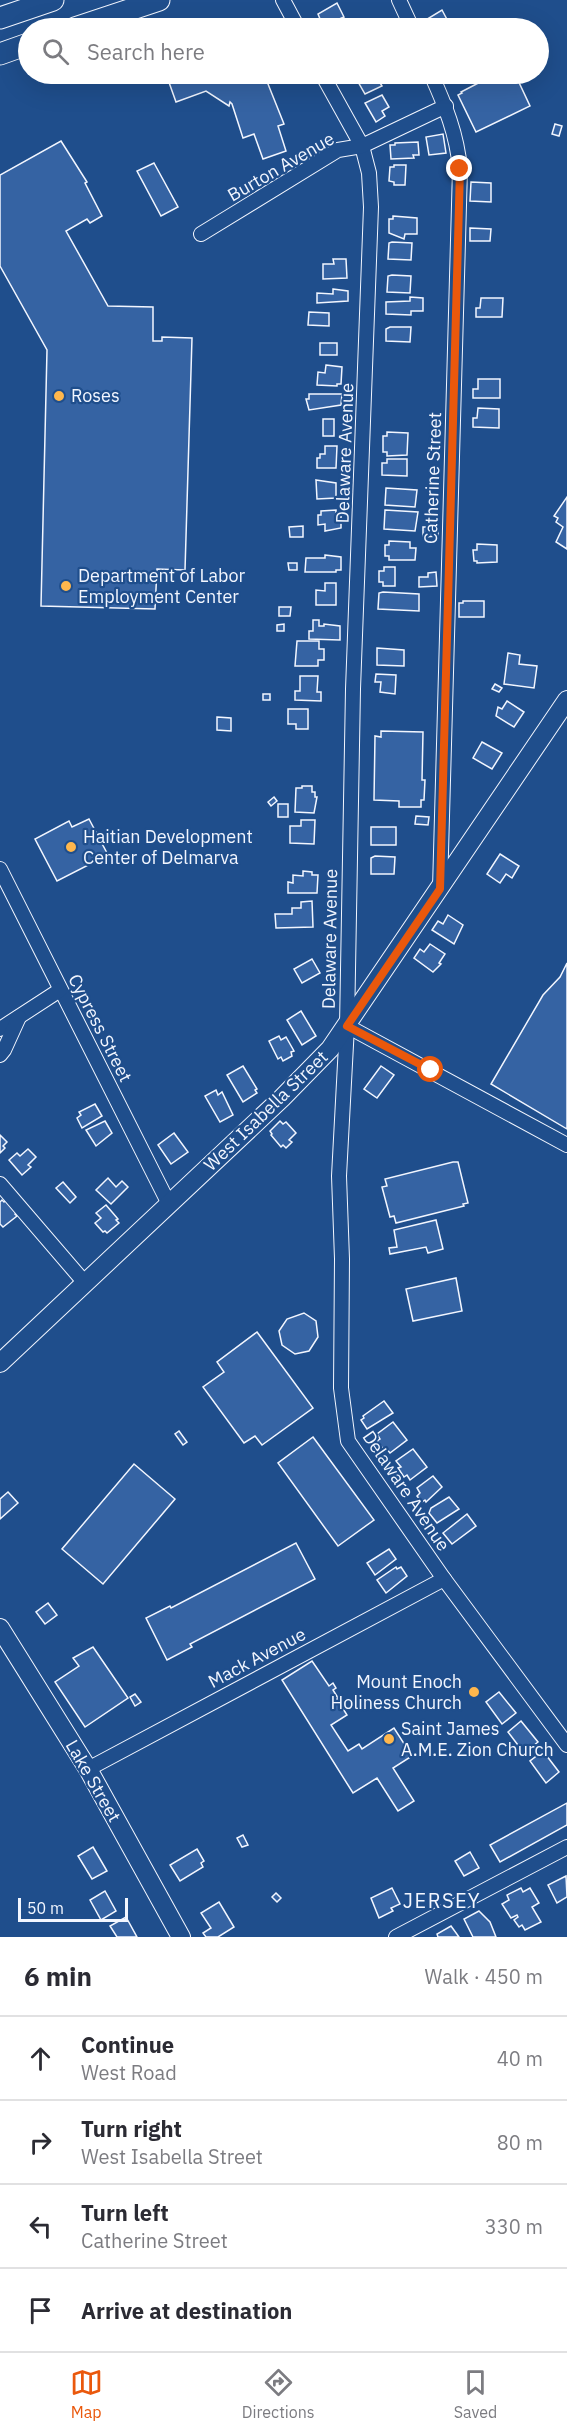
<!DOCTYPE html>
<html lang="en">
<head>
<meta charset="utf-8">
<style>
	body { margin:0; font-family:"IBM Plex Sans",sans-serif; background:#f2f2f3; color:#2b2b33 }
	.scale { position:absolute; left:18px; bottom:15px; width:110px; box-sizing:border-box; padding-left:6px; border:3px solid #f2f6ff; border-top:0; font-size:16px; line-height:21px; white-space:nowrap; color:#f2f6ff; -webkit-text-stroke:4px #1f4e8c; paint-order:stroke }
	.stop { position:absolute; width:18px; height:18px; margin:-14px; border:4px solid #ea580c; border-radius:50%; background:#fff }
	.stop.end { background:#ea580c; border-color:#fff; box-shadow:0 2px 6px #0008 }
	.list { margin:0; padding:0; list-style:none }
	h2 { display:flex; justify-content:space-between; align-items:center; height:78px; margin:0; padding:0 24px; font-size:26px }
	h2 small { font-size:20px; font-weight:400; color:#7c7c81 }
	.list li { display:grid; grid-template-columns:39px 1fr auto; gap:18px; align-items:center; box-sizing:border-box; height:84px; padding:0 24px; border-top:2px solid #e1e1e2 }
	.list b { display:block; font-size:22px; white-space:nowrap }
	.list p { margin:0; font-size:20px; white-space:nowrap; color:#7c7c81 }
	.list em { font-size:20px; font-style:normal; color:#7c7c81 }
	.icon { flex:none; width:33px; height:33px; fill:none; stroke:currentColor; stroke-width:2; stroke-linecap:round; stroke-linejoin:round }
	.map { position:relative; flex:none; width:567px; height:1937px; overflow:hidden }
	.search { position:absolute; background:#fff; box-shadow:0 6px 24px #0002; left:18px; right:18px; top:18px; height:66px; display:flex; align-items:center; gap:15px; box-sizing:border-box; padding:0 21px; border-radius:33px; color:#7c7c81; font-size:22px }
	.sheet { height:414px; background:#fff }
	nav { display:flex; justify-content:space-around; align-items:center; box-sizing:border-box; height:84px; border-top:2px solid #e1e1e2; background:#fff; font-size:16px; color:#7c7c81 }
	nav a { display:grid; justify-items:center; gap:3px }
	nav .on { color:#ea580c }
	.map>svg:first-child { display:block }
	.building { fill:#3563a3; stroke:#f2f6ff; stroke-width:1.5 }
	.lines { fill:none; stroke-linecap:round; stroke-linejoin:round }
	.street-casing { stroke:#f2f6ff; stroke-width:16 }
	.secondary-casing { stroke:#f2f6ff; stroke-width:20 }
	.primary-casing { stroke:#f2f6ff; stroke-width:23 }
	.street { stroke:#1f4e8c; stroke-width:14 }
	.secondary { stroke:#1f4e8c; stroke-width:18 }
	.primary { stroke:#1f4e8c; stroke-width:21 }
	.route { stroke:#ea580c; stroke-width:8 }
	.poi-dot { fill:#ffb74d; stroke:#1f4e8c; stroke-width:2 }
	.labels { text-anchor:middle; stroke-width:4.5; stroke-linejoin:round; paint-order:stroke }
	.street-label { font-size:18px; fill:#f2f6ff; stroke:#1f4e8c }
	.poi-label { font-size:18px; fill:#f2f6ff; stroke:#1f4e8c; text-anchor:start }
	.neighbourhood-label { font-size:20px; letter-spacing:1.5px; fill:#f2f6ff; stroke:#1f4e8c }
</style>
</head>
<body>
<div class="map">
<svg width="567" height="1937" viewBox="0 0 567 1937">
	<rect width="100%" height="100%" fill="#1f4e8c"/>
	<!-- building -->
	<g class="building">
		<path d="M337,3L344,17L323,26L318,14Z"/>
		<path d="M442,10L451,27L428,28L424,21Z"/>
		<path d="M166,74H264L284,124L278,126L286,151L263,159L254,134L243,138L232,104L230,102L229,106L206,91L176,102Z"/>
		<path d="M369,74H375L382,86L365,94L357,80Z"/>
		<path d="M507,74H515L530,106L476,132L458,95L462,93L461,92L486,79L488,83Z"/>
		<path d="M382,95L389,107L382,111L385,116L376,122L365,103Z"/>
		<path d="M555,124L562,126L559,136L552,134Z"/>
		<path d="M443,134L446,153L429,155L426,137Z"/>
		<path d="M61,141L87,182L85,183L102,216L90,223L87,219L66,231L108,306L153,307V341H162V337L192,338L185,570L157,569L155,609L41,606L47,350L0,266V175Z"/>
		<path d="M418,142L419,155H413L414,158L391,159L390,145H395V143Z"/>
		<path d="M154,163L178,207L161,216L137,171Z"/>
		<path d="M394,165H406L405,185H394V182L389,181L390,167H394Z"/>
		<path d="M471,182L491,183V202L470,201Z"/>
		<path d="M393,216L417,218V234H405L404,239L389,233V219H393Z"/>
		<path d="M470,228L491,229L490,241H470Z"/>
		<path d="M392,242L412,243L411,260L388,259L389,243Z"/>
		<path d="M333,259H346L347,278L323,279V264H334Z"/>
		<path d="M392,275L411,276L410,293L387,292L388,276Z"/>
		<path d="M333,289L348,291V301L317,303V293L333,294Z"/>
		<path d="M410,297L423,298V311H411V315L386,314V302L410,301Z"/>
		<path d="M481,298H503L502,317H476V308H480Z"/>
		<path d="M309,312L329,313V326L308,325Z"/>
		<path d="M390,327H411L410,342L386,341V329Z"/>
		<rect x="320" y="343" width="17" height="12"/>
		<path d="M326,365L342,367L341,384H337V386L317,385L318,372L325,373Z"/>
		<path d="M478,379H500V398H473V389H478Z"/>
		<path d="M309,394H342L341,405L309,410L306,399H309Z"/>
		<path d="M478,408L499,409V428L473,427V418H477Z"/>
		<rect x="323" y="419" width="11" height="17"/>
		<path d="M387,432L408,433L407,455L387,456V452H383V436H387Z"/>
		<path d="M325,446H337L336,468H317V458H320V454H325Z"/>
		<path d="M387,459H407V476L382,475V463H387Z"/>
		<path d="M316,480L336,483V498L317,499Z"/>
		<path d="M386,488L417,490L415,507L385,505Z"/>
		<path d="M567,497V549L556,542L563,527L556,522L558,518L554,516Z"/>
		<path d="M336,510V513H341V528L325,531V524L318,525V515H321V511Z"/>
		<path d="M385,510L418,512L415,531L384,529Z"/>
		<path d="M303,526V537H290L289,527Z"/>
		<path d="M423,527H438V536L423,537Z"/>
		<path d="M389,541L410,542V548H416L415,560H389V556H385V545H389Z"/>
		<path d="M477,544L497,545V562L477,563V561H474L473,550H477Z"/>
		<path d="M325,555L341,557V570H336V572H305L306,558H325Z"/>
		<path d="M288,563H297V570H289Z"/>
		<path d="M384,567H395V586H383V582H379V571H384Z"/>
		<path d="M436,572L437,586L419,587V577H428V573Z"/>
		<path d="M325,583H336V605H316V590L325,591Z"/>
		<path d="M383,592L419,594V611L378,609L379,593Z"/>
		<path d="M463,601H484V617H459V603H463Z"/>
		<path d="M279,607H291L290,616H279Z"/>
		<path d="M313,620H319V626H324V624L340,626V640L309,639V631H313Z"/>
		<path d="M284,624V631H277V625Z"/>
		<path d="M297,641H319V649H324V660H318V666H295Z"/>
		<path d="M377,648L404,650V666L377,665Z"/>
		<path d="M508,653L520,655L519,664L537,666L534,688L504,684Z"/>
		<path d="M376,674L396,675L395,694L380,692L381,682H375Z"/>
		<path d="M300,676H318L317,692H321V701L295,700V691H300Z"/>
		<path d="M495,684L502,688L499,692L492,689Z"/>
		<rect x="263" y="694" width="7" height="6"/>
		<path d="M507,701L524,712L514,727L496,716L498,707L502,709Z"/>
		<path d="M288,709H308V729H296V724H288Z"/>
		<path d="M217,717L231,718V731L217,730Z"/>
		<path d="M381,731L423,732L422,780H425L424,800H421V807H399V801L374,800L375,736L381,737Z"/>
		<path d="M482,742L502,753L492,769L473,758Z"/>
		<path d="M302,786H312V792H315V797H317L314,813L295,812L296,788H302Z"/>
		<path d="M274,797L277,801L271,806L268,802Z"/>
		<rect x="278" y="804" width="10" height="13"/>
		<path d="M416,816L429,817L428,825L415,824Z"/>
		<path d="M89,819L108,855L57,881L35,839L69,821L72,827Z"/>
		<path d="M301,820H315L314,844L290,843V826H301Z"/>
		<rect x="371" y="827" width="25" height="18"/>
		<path d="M500,854L519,866L512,878L506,874L500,883L487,874Z"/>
		<path d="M375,856L395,857L394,874H371V858Z"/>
		<path d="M303,871L312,872V875H318L317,893H288V882L293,883V875L303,876Z"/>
		<path d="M312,901L313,927L276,928L275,914H292V908H301V902Z"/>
		<path d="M448,915L463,925L454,944L432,930L438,921L443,924Z"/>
		<path d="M430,944L445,954L439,963L441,964L433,972L414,958L420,949L424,952Z"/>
		<path d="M312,959L320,973L302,983L294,969Z"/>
		<path d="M567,963V1129L491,1084L543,995L560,977Z"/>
		<path d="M301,1011L316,1036L302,1045L287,1020Z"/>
		<path d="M279,1036L281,1040L286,1037L294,1051L291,1052L292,1056L283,1061L281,1057L278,1059L269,1041Z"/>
		<path d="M243,1066L257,1089L255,1090L257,1093L243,1102L227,1075Z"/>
		<path d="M381,1066L394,1075L377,1098L364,1089Z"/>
		<path d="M216,1090L218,1095L222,1092L233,1115L220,1122L205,1096Z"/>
		<path d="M95,1104L102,1116L82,1128L77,1118L81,1115L79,1112Z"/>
		<path d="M105,1121L112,1133L96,1146L86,1130Z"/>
		<path d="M280,1121L283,1124L286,1122L296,1133L289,1140L292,1142L286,1148L283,1145L281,1147L271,1135L272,1134L270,1131Z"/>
		<path d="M174,1133L188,1152L171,1164L158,1145Z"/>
		<path d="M0,1135L7,1142L3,1146L5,1148L0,1153Z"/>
		<path d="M28,1149L36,1157L28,1165L31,1167L22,1175L9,1160L17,1153L20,1156Z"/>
		<path d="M453,1162H458L468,1203L463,1204L464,1206L396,1223L394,1216L390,1217L382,1187L387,1186L385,1179Z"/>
		<path d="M108,1178L116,1187L122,1181L128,1187L111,1204L96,1190Z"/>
		<path d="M63,1182L76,1197L70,1203L56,1188Z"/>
		<path d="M2,1200L4,1202L6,1200L18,1212L15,1214L17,1216L3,1227L0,1224V1202Z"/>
		<path d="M106,1205L118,1219L116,1220L119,1223L107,1233L105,1231L103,1232L95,1223L101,1218L96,1213Z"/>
		<path d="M436,1220L443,1249L428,1253L426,1247L390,1254L389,1248L397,1247L394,1230Z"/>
		<path d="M456,1278L462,1311L413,1321L406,1289Z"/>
		<path d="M304,1313L316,1321L318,1337L309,1351L295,1354L282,1345L279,1331L287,1319Z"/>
		<path d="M257,1332L313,1408L262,1445L255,1436L244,1443L203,1387L224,1372L217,1362Z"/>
		<path d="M384,1401L393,1413L367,1429L361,1420L364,1418L363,1416Z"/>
		<path d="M393,1422L407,1440L390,1453L386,1448L384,1450L377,1441L380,1439L377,1434Z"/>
		<path d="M179,1431L187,1442L183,1445L175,1434Z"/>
		<path d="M313,1437L374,1520L338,1546L278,1463Z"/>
		<path d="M413,1449L427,1467L410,1480L407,1475L404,1477L398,1468L401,1467L396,1461Z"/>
		<path d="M134,1464L175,1499L103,1584L62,1549Z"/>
		<path d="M433,1476L442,1487L426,1502L425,1500L422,1502L417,1496L420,1493L417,1488Z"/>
		<path d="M8,1492L18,1503L0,1519V1499Z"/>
		<path d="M449,1497L459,1509L437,1523L429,1513L431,1508Z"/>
		<path d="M467,1514L476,1526L452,1544L443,1533Z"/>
		<path d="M296,1543L315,1579L190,1644L192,1647L167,1660L146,1618L170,1606L171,1608Z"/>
		<path d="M389,1549L396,1559L375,1575L367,1563Z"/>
		<path d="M396,1567L397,1569L401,1567L407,1576L386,1593L377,1580Z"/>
		<path d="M48,1603L57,1615L45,1624L36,1612Z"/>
		<path d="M93,1647L128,1698L85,1727L55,1682L79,1666L73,1658Z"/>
		<path d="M312,1661L329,1686L333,1683L336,1688L333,1690L338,1698L337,1699L347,1715L331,1725L348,1751L359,1744L362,1749L394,1728L412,1756L393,1768L414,1801L398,1811L377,1778L353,1793L282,1680Z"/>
		<path d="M499,1692L516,1713L502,1724L486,1702Z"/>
		<path d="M135,1694L141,1702L135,1706L130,1697Z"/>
		<path d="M521,1721L538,1742L524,1753L508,1732Z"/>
		<path d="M543,1751L559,1772L546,1783L530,1761Z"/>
		<path d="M567,1803V1825L500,1862L490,1845Z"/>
		<path d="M243,1835L248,1845L242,1847L237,1838Z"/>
		<path d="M93,1847L107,1871L92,1879L78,1856Z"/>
		<path d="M197,1849L204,1861L201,1863L203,1867L180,1881L170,1865Z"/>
		<path d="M470,1852L479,1868L464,1876L455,1861Z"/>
		<path d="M566,1876L567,1897L557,1903L548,1885Z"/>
		<path d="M392,1888L400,1904L391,1908L393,1911L379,1918L371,1898Z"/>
		<path d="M521,1888L523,1892L530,1888L539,1903L532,1907L541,1922L525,1930L522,1925L519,1927L514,1920L518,1917L517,1915L511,1918L502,1904L509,1900L507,1895Z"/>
		<path d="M105,1891L116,1911L101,1920L90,1900Z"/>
		<path d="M276,1893L281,1898L277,1902L272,1897Z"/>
		<path d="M219,1902L234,1927L218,1937H206L203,1933L211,1928L201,1913Z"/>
		<path d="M479,1911L490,1922L496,1937H473L464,1919Z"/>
		<path d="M126,1917L137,1937H117L110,1926Z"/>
		<path d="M451,1926L459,1937H438L437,1934Z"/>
	</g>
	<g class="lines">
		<defs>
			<g id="street">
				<path d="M283,0L298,28"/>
				<path d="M399,0L412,28"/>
				<path d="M322,74L362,146L369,173L371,207L353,689L347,1026L339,1176L342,1259L341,1388L348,1441L444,1579L567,1745"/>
				<path d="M431,74C445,105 457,134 460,169L440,888"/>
				<path d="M201,234L338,150L362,146L446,106"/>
				<path d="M0,869L169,1204"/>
				<path d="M347,1026L567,1145"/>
				<path d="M0,1029L60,990"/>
				<path d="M0,1055L4,1050L19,1017"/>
				<path d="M0,1184L85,1283"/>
				<path d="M88,1769L444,1579"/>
				<path d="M396,1937L567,1847"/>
			</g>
			<g id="secondary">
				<path d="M0,1363L282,1098L330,1049L567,700"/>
				<path d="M0,1628L88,1769L181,1937"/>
			</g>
			<g id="primary">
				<path d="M0,18L53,0"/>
				<path d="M75,28L159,0"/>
				<path d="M0,54L28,44"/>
			</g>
		</defs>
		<!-- street casing -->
		<use href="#street" class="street-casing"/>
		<!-- secondary casing -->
		<use href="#secondary" class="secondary-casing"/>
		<!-- primary casing -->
		<use href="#primary" class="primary-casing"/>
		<!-- street -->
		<use href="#street" class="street"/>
		<!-- secondary -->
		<use href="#secondary" class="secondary"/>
		<!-- primary -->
		<use href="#primary" class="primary"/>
	</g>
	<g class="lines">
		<!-- route -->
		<path class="route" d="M431,1070L347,1026L440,889L460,169"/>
	</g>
	<!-- markers -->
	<g class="poi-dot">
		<circle cx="59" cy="396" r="6"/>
		<circle cx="66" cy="586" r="6"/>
		<circle cx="71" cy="847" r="6"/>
		<circle cx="474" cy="1692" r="6"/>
		<circle cx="389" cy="1739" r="6"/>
	</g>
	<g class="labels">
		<!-- street labels -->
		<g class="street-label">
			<text transform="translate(281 167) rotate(-30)" y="6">Burton Avenue</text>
			<text transform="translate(345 453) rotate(-88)" y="6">Delaware Avenue</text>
			<text transform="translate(433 478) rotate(-88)" y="6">Catherine Street</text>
			<text transform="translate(330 939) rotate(-89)" y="6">Delaware Avenue</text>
			<text transform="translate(100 1028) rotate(63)" y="6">Cypress Street</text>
			<text transform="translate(266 1111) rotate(-44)" y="6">West Isabella Street</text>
			<text transform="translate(406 1491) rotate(56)" y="6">Delaware Avenue</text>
			<text transform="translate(257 1658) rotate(-28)" y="6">Mack Avenue</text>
			<text transform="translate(93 1781) rotate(60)" y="6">Lake Street</text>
		</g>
		<!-- poi labels -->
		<g class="poi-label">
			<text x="71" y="402">Roses</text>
			<text x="78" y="582">Department of Labor<tspan x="78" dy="21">Employment Center</tspan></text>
			<text x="83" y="843">Haitian Development<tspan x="83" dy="21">Center of Delmarva</tspan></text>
			<text x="462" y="1688" text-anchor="end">Mount Enoch<tspan x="462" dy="21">Holiness Church</tspan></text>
			<text x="401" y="1735">Saint James<tspan x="401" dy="21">A.M.E. Zion Church</tspan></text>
		</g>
		<!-- neighbourhood labels -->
		<g class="neighbourhood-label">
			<text x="442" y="1908">JERSEY</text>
		</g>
	</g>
</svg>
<div class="scale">50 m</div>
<div class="stop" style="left:431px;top:1070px"></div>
<div class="stop end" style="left:460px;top:169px"></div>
<div class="search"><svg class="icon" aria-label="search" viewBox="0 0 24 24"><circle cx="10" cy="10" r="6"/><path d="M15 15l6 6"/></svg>Search here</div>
</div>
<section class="sheet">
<h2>6 min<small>Walk · 450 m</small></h2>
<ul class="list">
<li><svg class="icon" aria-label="ahead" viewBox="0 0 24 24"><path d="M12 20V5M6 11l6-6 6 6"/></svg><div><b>Continue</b><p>West Road</p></div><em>40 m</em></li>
<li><svg class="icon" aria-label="right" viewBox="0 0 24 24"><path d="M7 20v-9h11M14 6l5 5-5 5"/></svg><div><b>Turn right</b><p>West Isabella Street</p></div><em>80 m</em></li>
<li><svg class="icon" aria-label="left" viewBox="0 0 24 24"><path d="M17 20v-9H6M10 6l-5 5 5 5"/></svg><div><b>Turn left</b><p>Catherine Street</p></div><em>330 m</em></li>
<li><svg class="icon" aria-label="arrive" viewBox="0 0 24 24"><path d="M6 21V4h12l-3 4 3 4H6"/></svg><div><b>Arrive at destination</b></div></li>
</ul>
</section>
<nav>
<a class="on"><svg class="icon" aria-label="map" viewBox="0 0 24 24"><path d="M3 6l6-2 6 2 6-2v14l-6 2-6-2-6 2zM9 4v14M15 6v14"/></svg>Map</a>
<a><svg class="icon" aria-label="directions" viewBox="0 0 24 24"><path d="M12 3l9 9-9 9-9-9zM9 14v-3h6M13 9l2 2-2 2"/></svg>Directions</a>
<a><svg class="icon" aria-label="saved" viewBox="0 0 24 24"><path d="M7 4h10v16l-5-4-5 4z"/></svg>Saved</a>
</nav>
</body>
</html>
